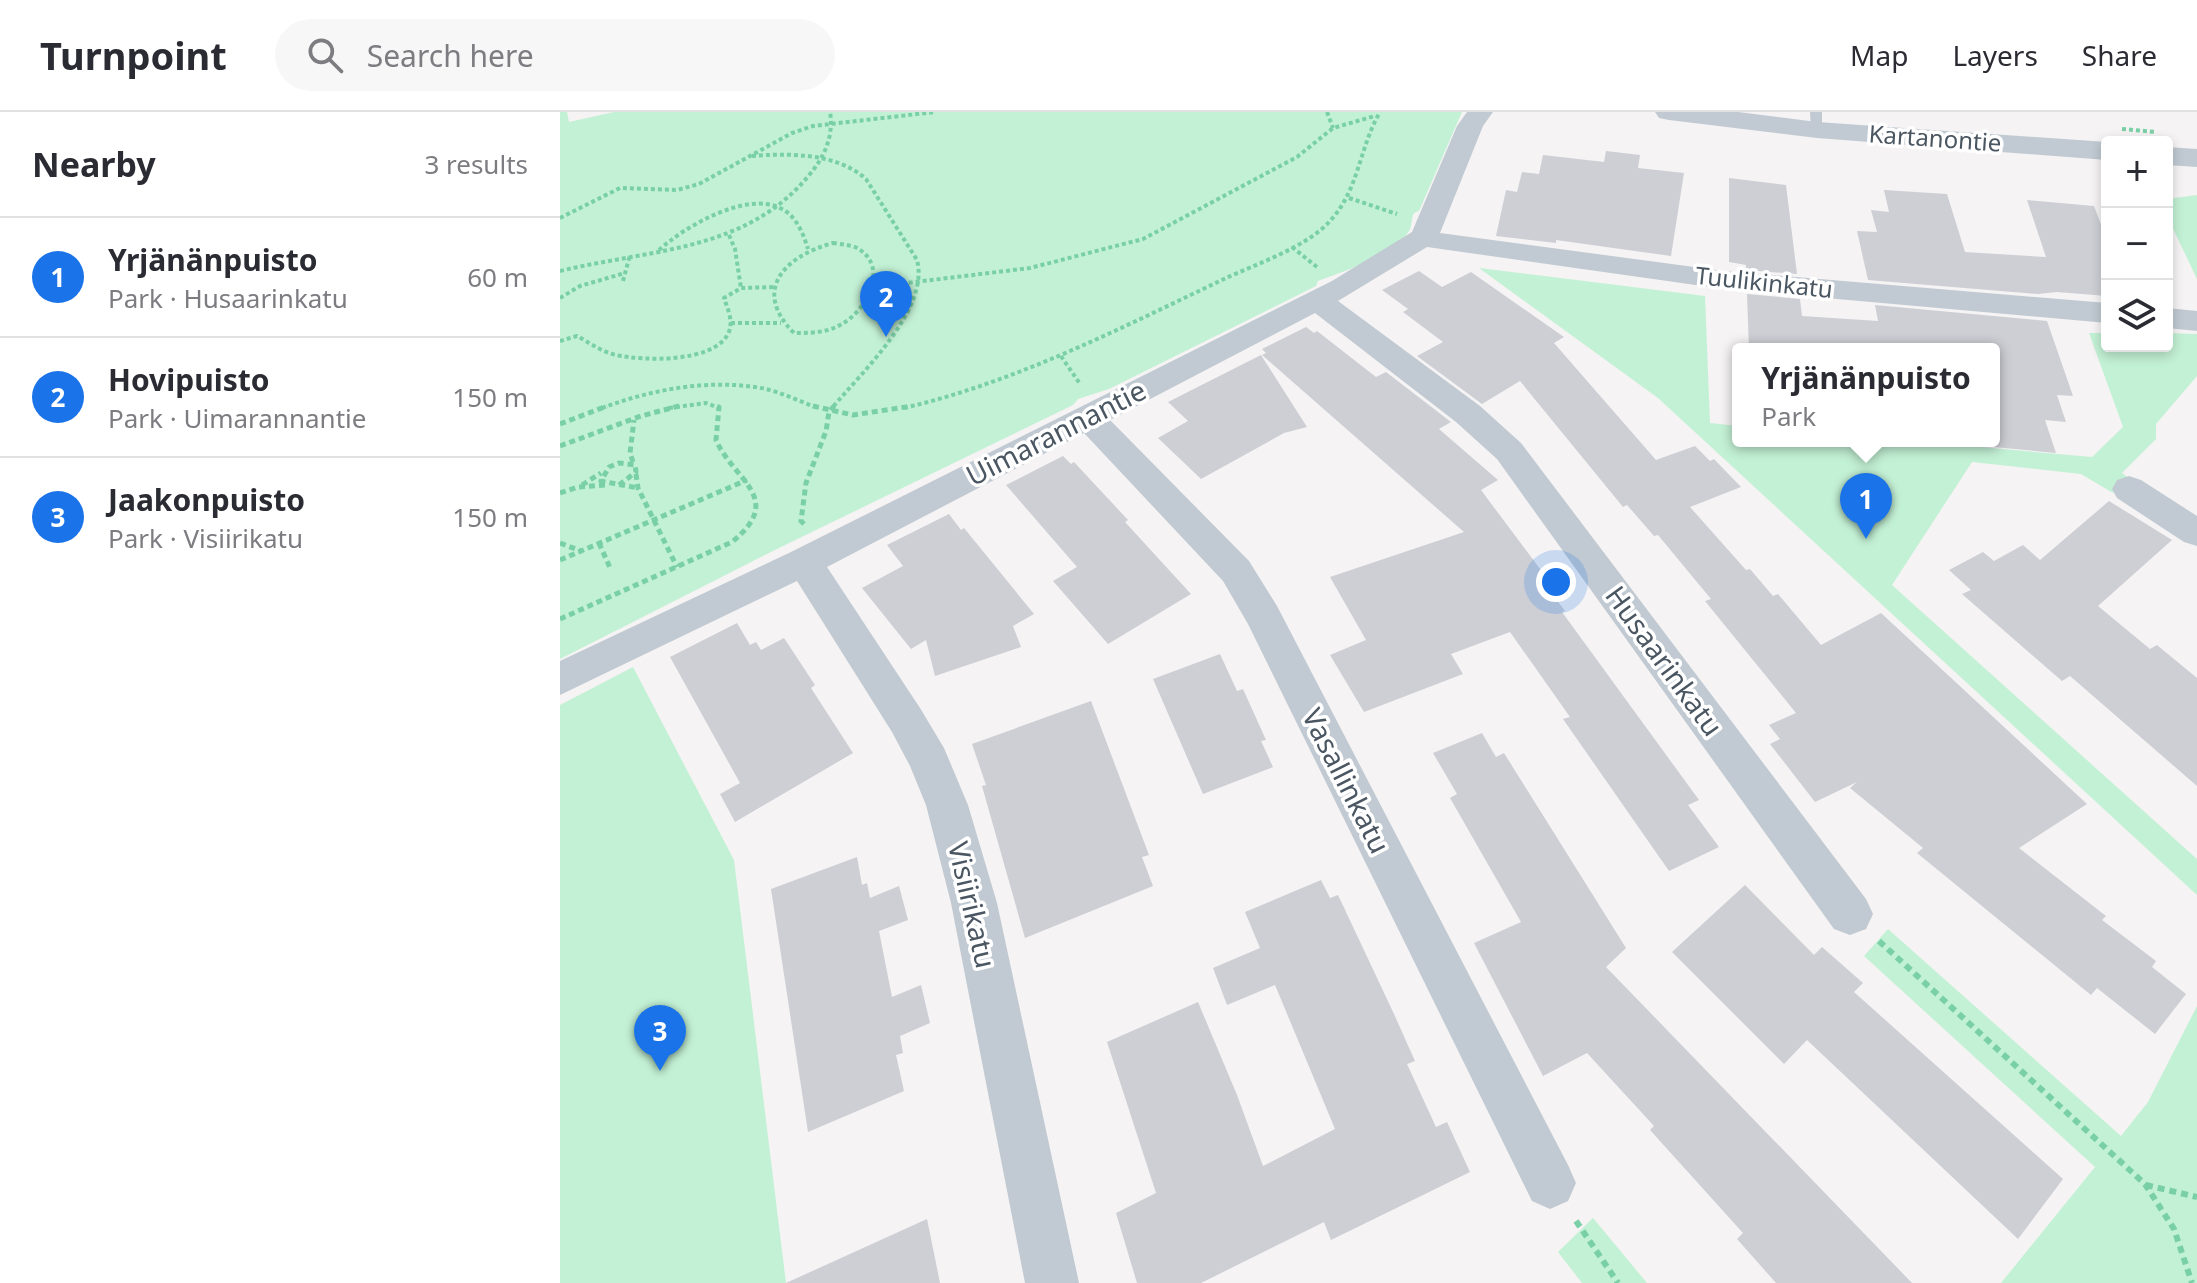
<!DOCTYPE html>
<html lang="en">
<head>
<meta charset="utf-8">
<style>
	body { margin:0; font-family:"Noto Sans",sans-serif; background:#f7f7f7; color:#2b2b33 }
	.controls { position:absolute; right:24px; top:24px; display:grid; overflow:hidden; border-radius:8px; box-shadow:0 4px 12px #0003 }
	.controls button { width:72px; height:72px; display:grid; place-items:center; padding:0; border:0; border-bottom:2px solid #e1e1e2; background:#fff; color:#2b2b33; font:40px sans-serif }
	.you { position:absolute; left:996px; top:470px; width:28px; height:28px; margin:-20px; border:6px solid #fff; border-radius:50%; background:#1a73e8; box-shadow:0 0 0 12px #1a73e833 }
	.badge { display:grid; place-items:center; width:52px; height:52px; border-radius:50%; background:#1a73e8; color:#fff; font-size:26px; font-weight:700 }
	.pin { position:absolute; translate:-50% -66px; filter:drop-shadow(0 2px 4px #0008) }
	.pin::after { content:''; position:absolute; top:42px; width:28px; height:24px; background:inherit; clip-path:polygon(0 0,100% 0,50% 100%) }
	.popup { position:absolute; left:1172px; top:231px; width:268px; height:104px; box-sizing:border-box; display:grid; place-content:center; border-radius:8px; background:#fff; filter:drop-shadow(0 2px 6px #0005); font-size:26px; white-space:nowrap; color:#7c7c81 }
	.popup b { font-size:30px; color:#2b2b33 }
	.popup::after { content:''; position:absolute; left:50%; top:100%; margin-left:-16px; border:16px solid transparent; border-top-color:#fff }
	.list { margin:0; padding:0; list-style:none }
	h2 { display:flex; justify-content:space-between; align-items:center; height:104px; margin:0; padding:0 32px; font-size:34px }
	h2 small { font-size:26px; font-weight:400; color:#7c7c81 }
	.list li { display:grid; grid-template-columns:52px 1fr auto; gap:24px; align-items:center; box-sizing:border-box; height:120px; padding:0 32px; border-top:2px solid #e1e1e2 }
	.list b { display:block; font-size:30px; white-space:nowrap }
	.list p { margin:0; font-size:26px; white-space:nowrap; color:#7c7c81 }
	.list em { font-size:26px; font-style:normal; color:#7c7c81 }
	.icon { flex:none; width:44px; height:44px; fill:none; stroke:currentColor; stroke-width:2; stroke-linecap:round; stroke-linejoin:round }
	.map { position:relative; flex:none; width:1637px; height:1171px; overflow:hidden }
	header { display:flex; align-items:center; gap:48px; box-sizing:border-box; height:112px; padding:0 40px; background:#fff; border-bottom:2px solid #e1e1e2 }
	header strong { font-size:38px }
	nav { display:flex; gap:44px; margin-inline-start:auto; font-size:28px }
	.search { width:560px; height:72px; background:#f7f7f7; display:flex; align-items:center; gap:20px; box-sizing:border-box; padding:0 28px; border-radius:44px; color:#7c7c81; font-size:30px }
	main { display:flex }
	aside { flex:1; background:#fff }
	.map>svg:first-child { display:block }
	.green { fill:#c3f1d5 }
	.building { fill:#cdcfd5 }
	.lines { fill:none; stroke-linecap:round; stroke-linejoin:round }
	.path-far2 { stroke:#7ad0a6; stroke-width:4; stroke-dasharray:4 3; stroke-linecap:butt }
	.path-far1 { stroke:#7ad0a6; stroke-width:5; stroke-dasharray:6 4; stroke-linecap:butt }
	.path { stroke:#7ad0a6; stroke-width:6; stroke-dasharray:7 5; stroke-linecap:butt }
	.service { fill:#c1cad2; fill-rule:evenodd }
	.minor { fill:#c1cad2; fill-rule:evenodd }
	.tertiary { fill:#c1cad2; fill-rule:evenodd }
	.labels { text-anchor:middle; stroke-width:7; stroke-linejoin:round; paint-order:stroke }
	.far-street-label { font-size:24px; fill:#4a5661; stroke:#fff }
	.street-label { font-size:28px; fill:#4a5661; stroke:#fff }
</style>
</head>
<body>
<header>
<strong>Turnpoint</strong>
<div class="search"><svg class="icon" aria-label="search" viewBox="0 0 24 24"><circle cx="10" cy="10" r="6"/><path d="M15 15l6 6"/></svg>Search here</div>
<nav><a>Map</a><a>Layers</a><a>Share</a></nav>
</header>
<main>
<aside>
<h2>Nearby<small>3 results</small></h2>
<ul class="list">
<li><span class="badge">1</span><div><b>Yrjänänpuisto</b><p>Park · Husaarinkatu</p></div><em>60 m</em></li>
<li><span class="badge">2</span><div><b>Hovipuisto</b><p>Park · Uimarannantie</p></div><em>150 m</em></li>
<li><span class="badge">3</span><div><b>Jaakonpuisto</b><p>Park · Visiirikatu</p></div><em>150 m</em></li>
</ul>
</aside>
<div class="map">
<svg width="1637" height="1171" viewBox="0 0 1637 1171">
	<rect width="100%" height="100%" fill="#f5f3f3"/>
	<!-- green -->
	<g class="green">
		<path d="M0,0H7L9,10L54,0H902L859,99L854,101C851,107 852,114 849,119C832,145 786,158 758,169L756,174L549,277L518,287L513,293L219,436L0,547Z"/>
		<path d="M1637,83V167L1607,104V87Z"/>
		<path d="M919,156L1145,184L1150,311L1178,314V329H1352L1532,345L1563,315L1529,221H1547V234H1607V221L1637,222V264L1596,312V327L1562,361L1570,367L1553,381L1521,362L1412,350L1332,473L1637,747V783L1098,286Z"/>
		<path d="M73,555L174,748L226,1171H0V593Z"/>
		<path d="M1328,817L1561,1024L1588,990L1637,894V1171H1441L1535,1055L1304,844Z"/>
		<path d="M1033,1106L1087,1171H1022L998,1140Z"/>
	</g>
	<!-- building -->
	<g class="building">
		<path d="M1046,39L1080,43L1078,56L1124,61L1111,144L996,128V131L936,124L946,78L957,80L962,60L979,62L983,43L1044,50Z"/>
		<path d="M1169,66L1226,73L1237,162L1186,158V153L1169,150Z"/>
		<path d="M1324,78L1387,82L1405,140L1486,145L1467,88L1534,94L1542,115L1547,116V184L1497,180L1478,182L1308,168L1297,119L1317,120L1311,98L1329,100Z"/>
		<path d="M859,159L882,175L911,160L1004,225L994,231L1096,348L1135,334L1150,349L1154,347L1181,375L1130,395L1186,458L1190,457L1213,484L1218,482L1261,533L1321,501L1527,692L1459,736L1546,804L1542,808L1596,849L1592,855L1626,882L1595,922L1537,876L1531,883L1357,741L1363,736L1290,676L1297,670L1255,690L1210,632L1220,627L1209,613L1236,601L1145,489L1151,487L1098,423L1094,424L1067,393L1063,395L960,269L922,292L857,244L883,230L843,200L848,197L822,178Z"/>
		<path d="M1187,182L1240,187L1242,204L1318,209L1315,193L1487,209L1513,284L1497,283L1506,310L1485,308L1496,341L1434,335V237H1189Z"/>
		<path d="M746,215L754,221L757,219L816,265L826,260L891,310L879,317L938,368L921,378L998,481L993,483L1005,499L1002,500L1139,688L1128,693L1159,735L1109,759L1003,607L1010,605L950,520L891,542L903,562L804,600L770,543L806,528L770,465L904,420L702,243L706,241L702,237Z"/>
		<path d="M701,243L747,315L724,321L641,367L598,326L628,309L608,290Z"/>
		<path d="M503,344L511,352L514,350L568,408L565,410L631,482L548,532L493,469L517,455L446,373Z"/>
		<path d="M1549,389L1612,428L1538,494L1590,537L1597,533L1637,566V674L1510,564L1502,569L1402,482L1411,478L1389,458L1423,440L1434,449L1463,433L1480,448Z"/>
		<path d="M389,402L401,418L404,416L474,502L453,514L461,535L375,564L366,528L351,537L302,476L343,454L327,433Z"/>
		<path d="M177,511L190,533L196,530L201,538L224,526L255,573L251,576L293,641L175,710L160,682L180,671L110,545Z"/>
		<path d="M660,542L677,579L683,577L706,628L701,629L713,655L643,682L593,567Z"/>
		<path d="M531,589L589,743L582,745L593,774L465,826L422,674L426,673L412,632Z"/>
		<path d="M922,621L936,645L944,641L1066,836L1046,855L1352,1171H1216L1177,1127L1183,1121L1090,1018L1094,1014L1027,941L983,964L914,831L961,810L890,686L897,682L873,641Z"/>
		<path d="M297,745L302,773L307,771L310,786L339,774L348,808L319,819L332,885L361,873L370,911L340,924L343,941L336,943L344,979L248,1020L211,777Z"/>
		<path d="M761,768L770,786L778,783L834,902L855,949L847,952L876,1015L887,1010L910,1060L771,1128L764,1110L641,1171H577L556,1101L596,1081L547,930L638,890L677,983L703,1054L775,1017L715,873L667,893L653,856L700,836L685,800Z"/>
		<path d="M1185,773L1254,843L1262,835L1303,871L1294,880L1503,1067L1458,1127L1247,928L1224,952L1112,840Z"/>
		<path d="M367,1107L380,1171H226Z"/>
	</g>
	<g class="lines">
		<!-- path-far2 -->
		<g class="path-far2">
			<path d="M767,0L773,16"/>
			<path d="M1562,17L1596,20"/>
			<path d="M192,44C229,41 277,41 306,67L357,148C370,197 302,260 272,296"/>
			<path d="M789,86L837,102"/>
			<path d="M0,106L60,76L117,78L139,72L232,21L253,14L375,0"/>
			<path d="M169,123L175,137L181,176"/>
			<path d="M273,131C280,132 291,133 297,136C330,154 307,198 282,212C267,221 251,221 234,221C191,178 225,144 273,131Z"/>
			<path d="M732,135L757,155"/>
			<path d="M99,138C124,115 186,79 220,96C236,103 243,121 248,137"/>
			<path d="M0,159C91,137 187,140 250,62C265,44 274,23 270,0"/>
			<path d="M63,169L70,143"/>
			<path d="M314,175L470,156L583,127L737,45L773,16L815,4"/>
			<path d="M0,186L20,174L65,161"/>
			<path d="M171,211H221"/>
			<path d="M0,229L17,224C30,231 42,240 56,243C83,249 153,251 168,222C174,210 168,198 164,186L181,176L215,175"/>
			<path d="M501,244L520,272"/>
			<path d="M42,296C93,277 152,266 206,277C223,281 241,290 258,296"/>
			<path d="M109,296L146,291L159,296"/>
			<path d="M344,296C456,270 561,216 664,167C696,152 747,135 770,109C799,78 799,36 820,0"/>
		</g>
		<!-- path-far1 -->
		<g class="path-far1">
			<path d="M253,294L293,303L352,294"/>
			<path d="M0,312L47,294"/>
			<path d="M0,334L81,304L119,294"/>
			<path d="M73,350L70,341L74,308"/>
			<path d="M76,362L78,376L117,455"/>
			<path d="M22,373L41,361"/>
			<path d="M59,373L76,360L75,353L59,351L49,355L41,369L78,376"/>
			<path d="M0,381L18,375L46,373"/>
			<path d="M244,412L241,409L246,371L266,319L269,300L274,294"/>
			<path d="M0,431L21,439"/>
			<path d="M39,431L51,458"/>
			<path d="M0,448L187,368"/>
			<path d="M0,507L172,430C226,386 174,369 156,328L159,295L156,294"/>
		</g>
		<!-- path -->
		<g class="path">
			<path d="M1319,829L1585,1072L1614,1117L1632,1171"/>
			<path d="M1586,1073L1637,1085"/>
			<path d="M1016,1109L1058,1171"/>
		</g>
		<!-- service -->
		<path class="service" d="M1250,0H1262V21L1251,18Z"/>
		<!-- minor -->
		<g class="minor">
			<path d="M907,0H933L923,14L880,121L1164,159L1547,191V211L1164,177L867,135L778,189L920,294L961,331L1306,787L1313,802L1306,817L1290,823L1274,817L937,347L896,310L755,201L550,308L689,449L717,494L1008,1053L1016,1071L1008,1089L990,1097L972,1089L688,512L663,469L524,321L267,455L360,596L384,636L408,693L437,791L519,1171H465L391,791L366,693L350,654L332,620L237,469L0,583V549L231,440L772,169L852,120L897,14Z"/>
			<path d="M1607,196L1637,199V219L1607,216Z"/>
			<path d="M1569,364L1581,368L1637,404V434L1624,430L1557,386L1552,377L1557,368Z"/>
		</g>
		<!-- tertiary -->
		<g class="tertiary">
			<path d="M1095,0H1178L1257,10L1547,30V48L1257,26L1109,8L1099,6Z"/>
			<path d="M1607,35L1637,37V55L1607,53Z"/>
		</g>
	</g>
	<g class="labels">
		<!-- far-street labels -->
		<g class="far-street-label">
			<text transform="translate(1375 27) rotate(4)" y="8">Kartanontie</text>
			<text transform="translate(1204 171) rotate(6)" y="8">Tuulikinkatu</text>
		</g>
		<!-- street labels -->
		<g class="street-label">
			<text transform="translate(496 321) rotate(-27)" y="10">Uimarannantie</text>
			<text transform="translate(1104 549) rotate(54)" y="10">Husaarinkatu</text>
			<text transform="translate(786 669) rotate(63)" y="10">Vasallinkatu</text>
			<text transform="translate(412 793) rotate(77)" y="10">Visiirikatu</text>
		</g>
	</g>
</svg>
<div class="controls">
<button>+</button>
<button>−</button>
<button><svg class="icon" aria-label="layers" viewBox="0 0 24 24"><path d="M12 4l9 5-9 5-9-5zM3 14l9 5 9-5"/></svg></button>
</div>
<div class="you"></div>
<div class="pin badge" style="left:1306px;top:427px">1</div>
<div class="popup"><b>Yrjänänpuisto</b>Park</div>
<div class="pin badge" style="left:326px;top:225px">2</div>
<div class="pin badge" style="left:100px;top:959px">3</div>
</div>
</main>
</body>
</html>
